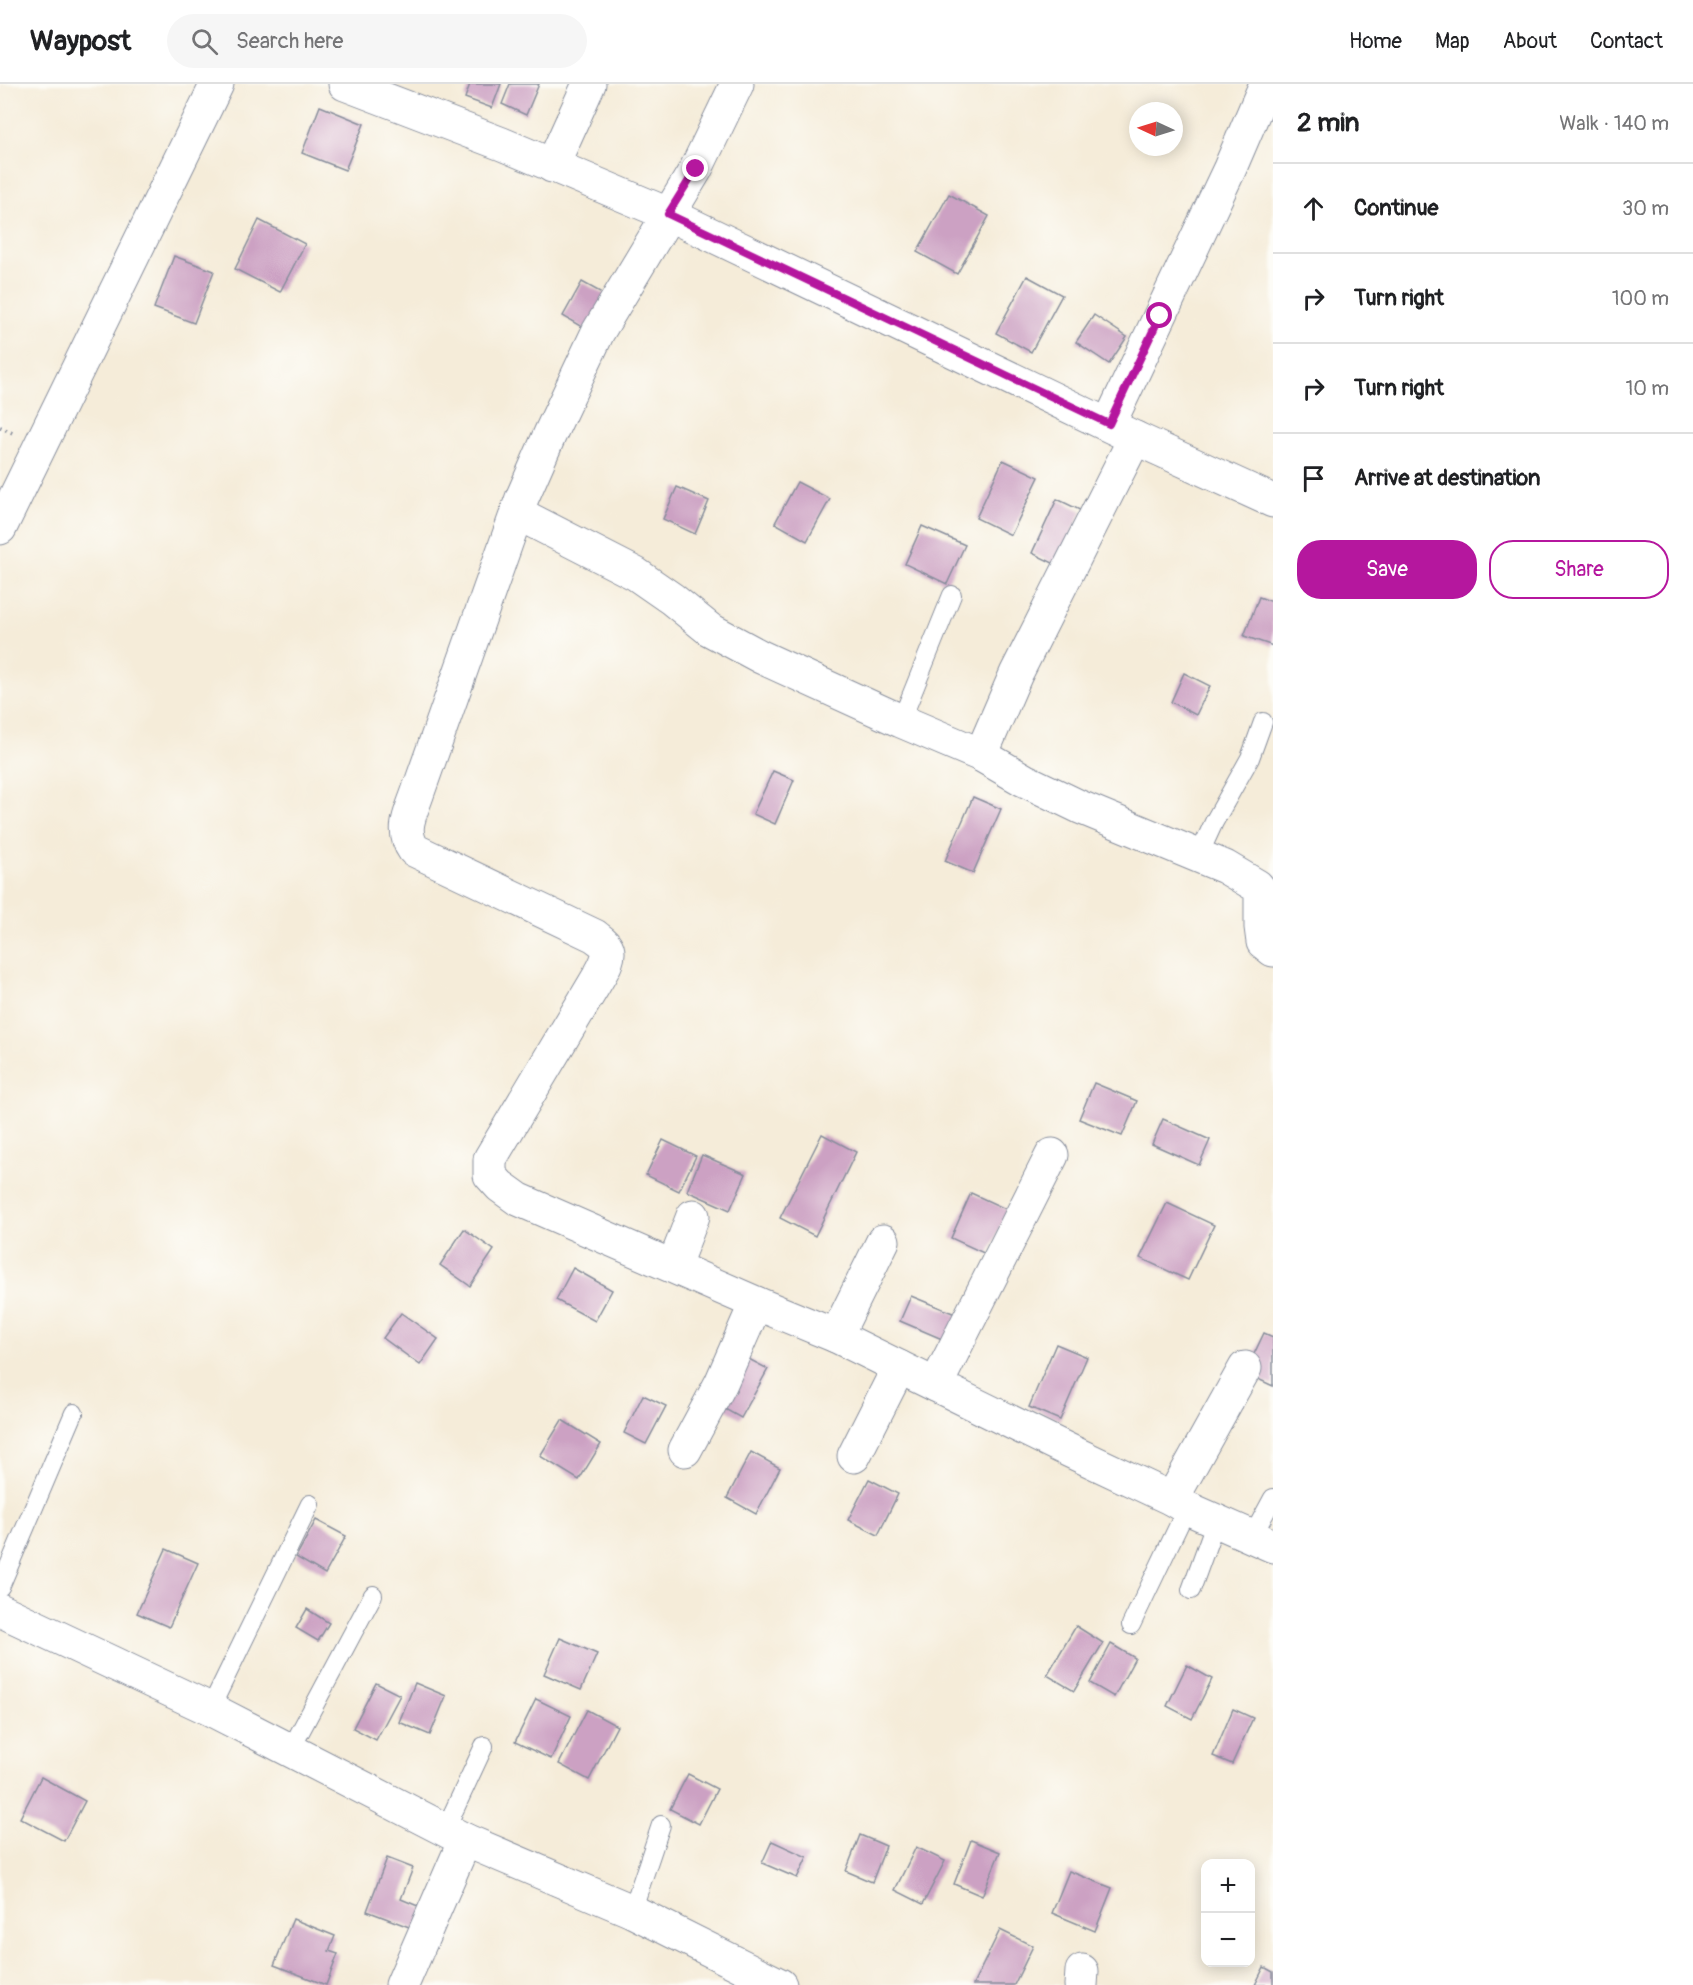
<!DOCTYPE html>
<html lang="en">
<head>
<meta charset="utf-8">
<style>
	body { margin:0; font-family:Pangolin,sans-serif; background:#f6f6f6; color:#202124 }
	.controls { position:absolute; right:18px; bottom:18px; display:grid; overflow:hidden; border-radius:12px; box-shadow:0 3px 15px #0003 }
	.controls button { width:54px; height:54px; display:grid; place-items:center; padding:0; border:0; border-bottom:2px solid #e0e0e0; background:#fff; color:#202124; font:30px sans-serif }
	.compass { position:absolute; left:1129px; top:18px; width:54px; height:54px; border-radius:50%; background:#fff; box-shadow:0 3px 15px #0003; rotate:274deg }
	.stop { position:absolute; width:18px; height:18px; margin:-14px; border:4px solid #b5179e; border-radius:50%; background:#fff }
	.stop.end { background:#b5179e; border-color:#fff; box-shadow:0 2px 6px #0008 }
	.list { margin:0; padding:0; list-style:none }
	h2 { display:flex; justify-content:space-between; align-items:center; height:78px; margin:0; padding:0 24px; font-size:26px }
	h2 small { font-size:20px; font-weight:400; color:#757577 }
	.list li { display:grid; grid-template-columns:39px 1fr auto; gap:18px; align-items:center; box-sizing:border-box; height:90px; padding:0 24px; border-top:2px solid #e0e0e0 }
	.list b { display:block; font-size:22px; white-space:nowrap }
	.list em { font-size:20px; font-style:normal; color:#757577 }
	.actions { display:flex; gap:12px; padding:18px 24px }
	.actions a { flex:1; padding:14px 0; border:2px solid #b5179e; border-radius:24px; text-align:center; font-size:21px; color:#b5179e }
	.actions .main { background:#b5179e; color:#fff }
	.icon { flex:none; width:33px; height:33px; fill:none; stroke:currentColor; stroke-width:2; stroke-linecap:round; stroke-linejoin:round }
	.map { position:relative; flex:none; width:1273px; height:1901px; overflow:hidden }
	header { display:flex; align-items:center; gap:36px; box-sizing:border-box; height:84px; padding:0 30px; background:#fff; border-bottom:2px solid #e0e0e0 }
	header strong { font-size:28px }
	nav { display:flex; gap:33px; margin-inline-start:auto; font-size:21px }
	.search { width:420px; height:54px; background:#f6f6f6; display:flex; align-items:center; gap:15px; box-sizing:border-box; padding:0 21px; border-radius:33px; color:#757577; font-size:22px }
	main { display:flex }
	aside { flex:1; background:#fff }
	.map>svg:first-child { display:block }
	.building { fill:#cca1c3 }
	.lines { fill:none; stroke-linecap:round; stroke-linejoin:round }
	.service-casing { stroke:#888e9c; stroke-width:20 }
	.minor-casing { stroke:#888e9c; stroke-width:35 }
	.path { stroke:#888e9c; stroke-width:4; stroke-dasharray:1.5 4.5; stroke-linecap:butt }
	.service { stroke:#fff; stroke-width:18 }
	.minor { stroke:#fff; stroke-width:33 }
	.route { stroke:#b5179e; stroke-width:8 }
</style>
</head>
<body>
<header>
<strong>Waypost</strong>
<div class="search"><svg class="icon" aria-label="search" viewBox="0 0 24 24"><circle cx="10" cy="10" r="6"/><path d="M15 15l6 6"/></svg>Search here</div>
<nav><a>Home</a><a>Map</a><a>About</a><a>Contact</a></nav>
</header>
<main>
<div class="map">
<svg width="1273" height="1901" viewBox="0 0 1273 1901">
	<rect width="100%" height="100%" fill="#fdfcf7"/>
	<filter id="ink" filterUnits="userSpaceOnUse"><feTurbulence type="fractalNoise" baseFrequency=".0167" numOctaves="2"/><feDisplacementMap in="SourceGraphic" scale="12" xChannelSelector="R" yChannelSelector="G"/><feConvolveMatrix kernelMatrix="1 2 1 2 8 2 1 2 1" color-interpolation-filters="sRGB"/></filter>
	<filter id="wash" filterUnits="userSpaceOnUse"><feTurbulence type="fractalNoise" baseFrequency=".008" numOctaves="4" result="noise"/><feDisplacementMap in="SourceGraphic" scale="24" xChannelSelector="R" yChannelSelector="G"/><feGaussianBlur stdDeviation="1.35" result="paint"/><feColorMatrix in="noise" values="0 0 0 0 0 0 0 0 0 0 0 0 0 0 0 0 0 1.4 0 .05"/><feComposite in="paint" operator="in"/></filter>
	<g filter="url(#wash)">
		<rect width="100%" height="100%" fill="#f5ecd9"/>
		<g id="blocks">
			<!-- building -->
			<g class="building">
				<path d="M470,0H501L492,24L465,14Z"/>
				<path d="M510,0H539L526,31L502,20Z"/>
				<path d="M320,22L364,40L345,86L302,69Z"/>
				<path d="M949,110L989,132L957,190L917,168Z"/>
				<path d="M259,136L305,160L280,208L235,185Z"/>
				<path d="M174,172L214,187L194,239L154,224Z"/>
				<path d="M1027,192L1062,211L1031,268L996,249Z"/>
				<path d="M582,198L611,214L592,249L563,232Z"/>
				<path d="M1094,231L1127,253L1109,280L1076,258Z"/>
				<path d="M1003,376L1039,393L1011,451L976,434Z"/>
				<path d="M797,398L830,415L807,457L775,439Z"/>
				<path d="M677,403L709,417L695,450L663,435Z"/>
				<path d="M1057,415L1082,427L1057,481L1032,469Z"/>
				<path d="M922,442L965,461L947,500L905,480Z"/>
				<path d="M1259,513L1273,518V562L1244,552Z"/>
				<path d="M1184,589L1210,602L1196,631L1171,618Z"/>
				<path d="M773,687L794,696L775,740L753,730Z"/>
				<path d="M973,713L1001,725L973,789L945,777Z"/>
				<path d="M1094,999L1137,1017L1122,1052L1079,1035Z"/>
				<path d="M1163,1035L1210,1056L1199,1081L1152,1060Z"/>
				<path d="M822,1050L856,1068L815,1152L780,1134Z"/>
				<path d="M663,1056L696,1072L679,1107L646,1091Z"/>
				<path d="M702,1071L746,1090L730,1126L687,1107Z"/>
				<path d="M971,1109L1008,1126L988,1171L951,1154Z"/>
				<path d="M1167,1119L1214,1141L1188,1196L1140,1174Z"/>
				<path d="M464,1145L494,1166L470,1202L440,1181Z"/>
				<path d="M573,1184L612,1206L595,1237L556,1216Z"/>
				<path d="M911,1212L960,1232L949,1258L900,1237Z"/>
				<path d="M401,1229L438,1255L420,1281L383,1254Z"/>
				<path d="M1264,1249L1273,1253V1302L1245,1289Z"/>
				<path d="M1056,1260L1087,1273L1060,1336L1029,1323Z"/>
				<path d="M743,1272L768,1285L741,1334L716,1320Z"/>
				<path d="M643,1311L666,1322L646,1360L624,1349Z"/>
				<path d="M562,1336L601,1360L579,1396L540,1372Z"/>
				<path d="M751,1368L780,1384L756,1430L727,1414Z"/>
				<path d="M869,1395L898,1410L878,1451L848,1436Z"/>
				<path d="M316,1436L346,1452L325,1490L296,1473Z"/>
				<path d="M166,1465L198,1479L169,1543L137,1529Z"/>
				<path d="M307,1525L329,1539L318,1557L296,1544Z"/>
				<path d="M1076,1542L1103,1559L1074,1607L1047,1591Z"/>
				<path d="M560,1554L597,1570L581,1606L544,1590Z"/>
				<path d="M1111,1560L1135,1574L1114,1613L1090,1599Z"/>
				<path d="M1187,1581L1212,1595L1192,1635L1167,1622Z"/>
				<path d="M376,1599L400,1611L376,1656L353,1644Z"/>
				<path d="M415,1599L446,1612L430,1651L399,1638Z"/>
				<path d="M536,1615L571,1632L551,1675L515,1658Z"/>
				<path d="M1233,1625L1253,1634L1232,1680L1213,1672Z"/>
				<path d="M587,1626L617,1642L589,1696L559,1680Z"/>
				<path d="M688,1690L717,1705L699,1740L670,1725Z"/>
				<path d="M41,1693L85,1717L64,1757L20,1734Z"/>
				<path d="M860,1751L886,1762L872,1798L846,1787Z"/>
				<path d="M971,1756L1000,1768L982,1812L954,1800Z"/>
				<path d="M772,1757L807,1773L797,1794L762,1779Z"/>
				<path d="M916,1763L945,1777L923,1820L895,1806Z"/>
				<path d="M387,1774L413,1784L401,1815L425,1825L417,1846L367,1827Z"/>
				<path d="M1069,1787L1112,1804L1095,1847L1052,1829Z"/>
				<path d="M293,1835L335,1852L329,1867L338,1870L326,1901L274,1881Z"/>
				<path d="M1000,1846L1033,1862L1014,1901H973Z"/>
				<path d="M1264,1883L1273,1888V1901H1255Z"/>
			</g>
		</g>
	</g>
	<g filter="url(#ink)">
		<use href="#blocks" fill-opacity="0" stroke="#888e9c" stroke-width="1.5"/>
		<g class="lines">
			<defs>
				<g id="service">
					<path d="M901,637L952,511"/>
					<path d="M1198,773L1214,738L1250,674L1263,638"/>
					<path d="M1252,1453L1273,1414"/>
					<path d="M0,1503L74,1329"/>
					<path d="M1191,1506L1216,1437"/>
					<path d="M1131,1541L1187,1424"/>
					<path d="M210,1625L310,1420"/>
					<path d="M291,1665L373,1511"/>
					<path d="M445,1746L484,1662"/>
					<path d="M632,1827L661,1741"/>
				</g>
				<g id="minor">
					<path d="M345,0L502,60L668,130L1135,354L1273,417"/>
					<path d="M737,0L696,85L598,248L550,350L522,414L418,708C411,729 400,746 414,766L595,852C598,855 604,858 606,862C613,872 600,890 595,899L490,1075V1091L500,1102L518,1115L756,1219L836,1252L1070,1367L1172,1415L1187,1424L1273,1462"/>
					<path d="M552,82L589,0"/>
					<path d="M1109,340L1230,84L1266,0"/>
					<path d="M517,429L636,490L672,515L709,545L761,573L901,637L981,671L1024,696L1080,723L1225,783L1257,802L1261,807V843L1263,858L1273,866"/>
					<path d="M0,444L217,0"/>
					<path d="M981,671L1016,590L1135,354"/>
					<path d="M674,1181L693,1132"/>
					<path d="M836,1252L883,1157"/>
					<path d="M936,1301L1052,1071"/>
					<path d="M685,1366L721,1299L756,1219"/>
					<path d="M854,1372L899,1283"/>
					<path d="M1172,1415L1245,1284"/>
					<path d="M0,1526L210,1625L465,1756L632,1827L780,1901"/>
					<path d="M402,1901L465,1756"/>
					<path d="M1081,1901L1082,1887"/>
				</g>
			</defs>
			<!-- service casing -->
			<use href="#service" class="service-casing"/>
			<!-- minor casing -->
			<use href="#minor" class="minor-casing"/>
			<!-- path -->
			<path class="path" d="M0,343L13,349"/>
			<!-- service -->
			<use href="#service" class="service"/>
			<!-- minor -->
			<use href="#minor" class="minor"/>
		</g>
	</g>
	<g class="lines" filter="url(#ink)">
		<!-- route -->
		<path class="route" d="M696,85L668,130L1109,340L1160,232"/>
	</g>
</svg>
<div class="controls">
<button>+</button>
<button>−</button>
</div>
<svg class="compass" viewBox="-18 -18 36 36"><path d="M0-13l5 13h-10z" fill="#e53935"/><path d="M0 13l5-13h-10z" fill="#757577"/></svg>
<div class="stop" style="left:1160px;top:232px"></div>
<div class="stop end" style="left:696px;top:85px"></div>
</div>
<aside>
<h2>2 min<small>Walk · 140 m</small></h2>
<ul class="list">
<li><svg class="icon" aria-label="ahead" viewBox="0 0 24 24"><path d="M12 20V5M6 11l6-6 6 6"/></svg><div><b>Continue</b></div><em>30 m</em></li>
<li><svg class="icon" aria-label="right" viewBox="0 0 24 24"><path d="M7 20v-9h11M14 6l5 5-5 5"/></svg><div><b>Turn right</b></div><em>100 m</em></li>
<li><svg class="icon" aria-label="right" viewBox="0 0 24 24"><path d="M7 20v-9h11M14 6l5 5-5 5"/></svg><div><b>Turn right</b></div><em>10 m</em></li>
<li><svg class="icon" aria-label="arrive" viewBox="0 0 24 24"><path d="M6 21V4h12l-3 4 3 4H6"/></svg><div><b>Arrive at destination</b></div></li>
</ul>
<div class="actions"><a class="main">Save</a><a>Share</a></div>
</aside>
</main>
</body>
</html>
